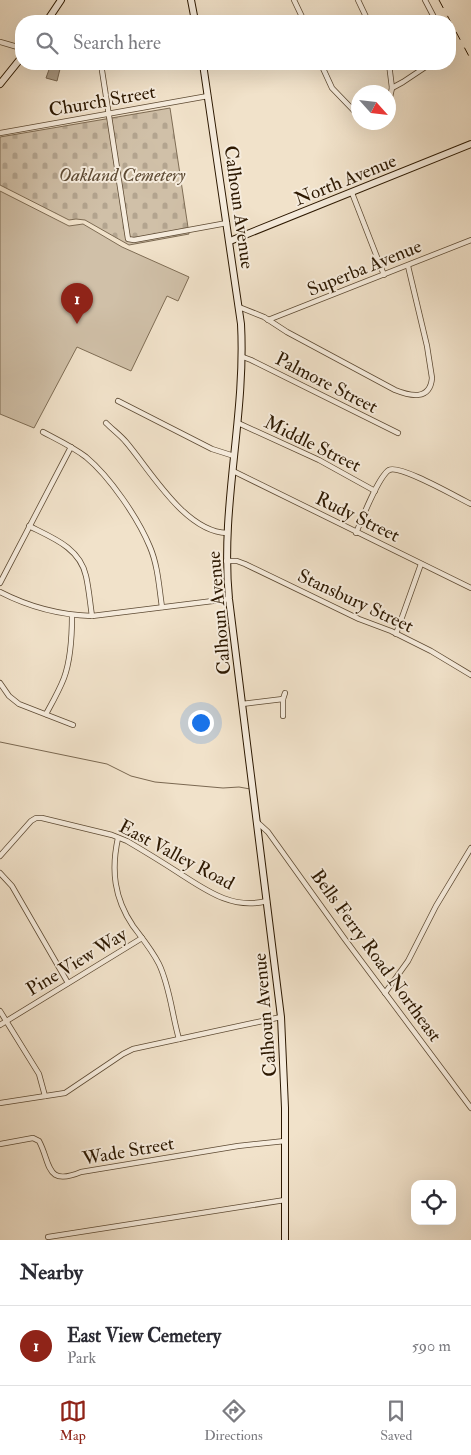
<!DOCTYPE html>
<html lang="en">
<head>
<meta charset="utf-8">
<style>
	body { margin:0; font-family:"IM FELL Double Pica",serif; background:#f2f2f3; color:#2b2b33 }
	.controls { position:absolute; right:15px; bottom:15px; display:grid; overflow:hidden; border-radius:10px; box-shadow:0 5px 20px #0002 }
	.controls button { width:45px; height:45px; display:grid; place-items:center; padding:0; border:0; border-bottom:1px solid #e1e1e2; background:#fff; color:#2b2b33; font:25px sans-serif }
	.compass { position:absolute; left:351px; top:85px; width:45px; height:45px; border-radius:50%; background:#fff; box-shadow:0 5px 20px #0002; rotate:117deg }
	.you { position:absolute; left:200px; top:722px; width:18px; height:18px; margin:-12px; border:4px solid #fff; border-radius:50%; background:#1a73e8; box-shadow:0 0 0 8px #1a73e833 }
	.badge { display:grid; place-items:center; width:32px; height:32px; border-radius:50%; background:#8f2418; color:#fff; font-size:16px; font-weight:700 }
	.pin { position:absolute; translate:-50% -41px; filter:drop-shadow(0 1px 2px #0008) }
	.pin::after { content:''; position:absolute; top:26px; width:18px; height:15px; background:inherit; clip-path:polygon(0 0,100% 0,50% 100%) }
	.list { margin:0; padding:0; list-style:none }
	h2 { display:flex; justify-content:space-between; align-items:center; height:65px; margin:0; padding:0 20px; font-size:21px }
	h2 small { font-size:16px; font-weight:400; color:#7c7c81 }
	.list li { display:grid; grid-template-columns:32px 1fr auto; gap:15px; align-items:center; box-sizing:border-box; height:80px; padding:0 20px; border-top:1px solid #e1e1e2 }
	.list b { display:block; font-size:19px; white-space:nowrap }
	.list p { margin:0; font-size:16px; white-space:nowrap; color:#7c7c81 }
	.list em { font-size:16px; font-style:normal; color:#7c7c81 }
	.icon { flex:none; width:28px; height:28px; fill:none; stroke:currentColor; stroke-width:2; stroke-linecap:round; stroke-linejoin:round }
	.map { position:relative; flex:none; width:471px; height:1240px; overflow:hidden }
	.search { position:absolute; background:#fff; box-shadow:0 5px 20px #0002; left:15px; right:15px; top:15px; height:55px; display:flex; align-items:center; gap:12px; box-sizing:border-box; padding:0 18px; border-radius:20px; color:#7c7c81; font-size:19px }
	.sheet { height:145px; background:#fff }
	nav { display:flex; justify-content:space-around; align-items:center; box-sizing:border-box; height:70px; border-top:1px solid #e1e1e2; background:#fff; font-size:14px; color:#7c7c81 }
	nav a { display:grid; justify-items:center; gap:2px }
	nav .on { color:#8f2418 }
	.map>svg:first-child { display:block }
	.cemetery { fill:url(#cemetery-stones); stroke:#7e6c54 }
	.green { fill:#d0c0a8; stroke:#7e6c54 }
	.water { fill:url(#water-ripples); stroke:#7a6851 }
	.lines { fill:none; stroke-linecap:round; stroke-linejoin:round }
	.stream { stroke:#7a6851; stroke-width:1 }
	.street-casing { stroke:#5d4a33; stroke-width:6 }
	.secondary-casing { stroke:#2c1801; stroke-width:8 }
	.street { stroke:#f6ecdd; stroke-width:4.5 }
	.secondary { stroke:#f6ecdd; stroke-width:6 }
	.rail { stroke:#2c1801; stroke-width:1; stroke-dasharray:9 9; stroke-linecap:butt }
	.labels { text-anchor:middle; stroke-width:4; stroke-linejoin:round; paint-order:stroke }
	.street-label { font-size:19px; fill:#2c1801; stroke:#f6ecdd }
	.park-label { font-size:19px; font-style:italic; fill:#5d4a33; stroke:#f6ecdd }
</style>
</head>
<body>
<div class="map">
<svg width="471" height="1240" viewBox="0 0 471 1240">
	<defs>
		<pattern id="cemetery-stones" width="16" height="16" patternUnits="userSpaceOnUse" patternTransform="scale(1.25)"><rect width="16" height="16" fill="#d0c0a8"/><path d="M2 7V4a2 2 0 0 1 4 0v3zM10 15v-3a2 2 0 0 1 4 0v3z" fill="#b3a48f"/></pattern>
		<pattern id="water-ripples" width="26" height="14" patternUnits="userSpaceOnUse" patternTransform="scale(1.25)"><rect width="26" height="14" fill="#ae9d86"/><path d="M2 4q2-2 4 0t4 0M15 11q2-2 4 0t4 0" fill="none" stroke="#8e7f6b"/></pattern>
	</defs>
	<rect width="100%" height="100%" fill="#f1e2ca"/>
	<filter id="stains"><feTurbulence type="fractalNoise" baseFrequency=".004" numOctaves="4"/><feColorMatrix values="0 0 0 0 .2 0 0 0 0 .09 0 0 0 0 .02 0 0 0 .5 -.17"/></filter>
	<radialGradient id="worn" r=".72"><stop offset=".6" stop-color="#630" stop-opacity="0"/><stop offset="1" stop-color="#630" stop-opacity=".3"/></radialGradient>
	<!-- cemetery -->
	<path class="cemetery" d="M170,108L189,234L129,245L85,220L76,219L69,220L0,185V137Z"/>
	<!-- green -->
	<path class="green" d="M0,191L69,226L83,224L122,247L189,277L178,301L167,296L131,371L77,347L34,428L0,414Z"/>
	<!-- water -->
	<path class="water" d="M51,64L61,65L57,81L46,78Z"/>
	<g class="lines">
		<!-- stream -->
		<path class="stream" d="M0,742L107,764L131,776L155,782L223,788L239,787L250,789"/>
		<defs>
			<g id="street">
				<path d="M294,0L304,21"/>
				<path d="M358,0L368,21"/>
				<path d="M425,0L436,21"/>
				<path d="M0,42L21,48"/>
				<path d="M101,64L128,239L134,240L227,223"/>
				<path d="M321,64L332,88L358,115"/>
				<path d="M392,88L403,82L430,64"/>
				<path d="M388,106L392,88L389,64"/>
				<path d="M0,133L208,96"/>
				<path d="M352,193L384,275"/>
				<path d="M239,307L264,317L287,332L395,390C410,396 430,401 432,378L427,346L408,266"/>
				<path d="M268,320L471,240"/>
				<path d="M243,357L251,360L398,433"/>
				<path d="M118,401L212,449L234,456"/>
				<path d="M106,423C113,430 120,435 126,442C150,470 185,532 227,533"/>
				<path d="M238,423L319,460L375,491"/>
				<path d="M43,432C58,440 73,447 86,457C110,477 138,518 150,547C158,566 159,587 162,607"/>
				<path d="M233,471L471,588"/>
				<path d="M29,526C53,538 80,548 86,576C89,589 90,603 92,616"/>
				<path d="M356,533C362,519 378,477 389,470C400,464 458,498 471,504"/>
				<path d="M226,561H237L245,564L359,619L391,631L431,651L471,675"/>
				<path d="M0,583L71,447"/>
				<path d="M0,592C29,607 59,615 92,616L229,599"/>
				<path d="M396,634L421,564"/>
				<path d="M0,683L9,696L19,704L73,725"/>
				<path d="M242,704L283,699"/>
				<path d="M46,714C52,703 59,691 64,678C71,659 72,636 72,615"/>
				<path d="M283,716V699L285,693"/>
				<path d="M257,822L268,832L344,938L471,1108"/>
				<path d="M118,838C111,870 114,898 133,926C142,938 152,950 159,964C170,987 172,1015 179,1039"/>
				<path d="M0,856L31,821L36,818H42L112,835L127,841C144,851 162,862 179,873C207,891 233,910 267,901"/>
				<path d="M0,873L12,886L68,983"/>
				<path d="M385,993L408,961L436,906L471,848"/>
				<path d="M0,1011L39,1074L45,1096"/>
				<path d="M0,1025L142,938"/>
				<path d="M0,1103L65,1093L123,1054L133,1049L281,1017"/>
				<path d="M0,1144L33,1138L39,1141C51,1163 45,1187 81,1172L238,1146L285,1141"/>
				<path d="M48,1237L285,1200"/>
			</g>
			<g id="secondary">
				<path d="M191,0L195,21"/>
				<path d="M47,21L61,0"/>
				<path d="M203,64L241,324C246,417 220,506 229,599L281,1017L285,1108V1240"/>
				<path d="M0,84L21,58"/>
				<path d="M230,241L471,144"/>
			</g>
		</defs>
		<!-- street casing -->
		<use href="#street" class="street-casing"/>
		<!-- secondary casing -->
		<use href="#secondary" class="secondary-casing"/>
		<!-- street -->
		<use href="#street" class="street"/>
		<!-- secondary -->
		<use href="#secondary" class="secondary"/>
		<!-- rail -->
		<path class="rail" d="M439,0L471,60"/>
	</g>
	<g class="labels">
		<!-- street labels -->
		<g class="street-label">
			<text transform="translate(102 100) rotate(-10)" y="7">Church Street</text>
			<text transform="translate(345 179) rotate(-22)" y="7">North Avenue</text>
			<text transform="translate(240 207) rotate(82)" y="7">Calhoun Avenue</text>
			<text transform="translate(364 267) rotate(-22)" y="7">Superba Avenue</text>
			<text transform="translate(327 382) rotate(27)" y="7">Palmore Street</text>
			<text transform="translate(313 443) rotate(26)" y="7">Middle Street</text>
			<text transform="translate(358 516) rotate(26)" y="7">Rudy Street</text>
			<text transform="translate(356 600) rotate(25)" y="7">Stansbury Street</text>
			<text transform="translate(218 613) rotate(-95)" y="7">Calhoun Avenue</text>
			<text transform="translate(177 854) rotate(28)" y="7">East Valley Road</text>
			<text transform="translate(377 955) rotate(54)" y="7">Bells Ferry Road Northeast</text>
			<text transform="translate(76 961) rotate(-31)" y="7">Pine View Way</text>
			<text transform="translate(264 1015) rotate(-95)" y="7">Calhoun Avenue</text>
			<text transform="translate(128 1150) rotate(-10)" y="7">Wade Street</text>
		</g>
		<!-- park labels -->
		<g class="park-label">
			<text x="122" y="181">Oakland Cemetery</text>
		</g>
	</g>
	<rect width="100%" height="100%" filter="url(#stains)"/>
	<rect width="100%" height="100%" fill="url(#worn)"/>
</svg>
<div class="controls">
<button><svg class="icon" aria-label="locate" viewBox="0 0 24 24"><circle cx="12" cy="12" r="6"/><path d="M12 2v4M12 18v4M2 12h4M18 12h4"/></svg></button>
</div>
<svg class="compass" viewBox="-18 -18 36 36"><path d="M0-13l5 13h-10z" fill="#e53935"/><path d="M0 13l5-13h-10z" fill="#7c7c81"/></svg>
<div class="you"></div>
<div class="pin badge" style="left:77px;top:324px">1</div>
<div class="search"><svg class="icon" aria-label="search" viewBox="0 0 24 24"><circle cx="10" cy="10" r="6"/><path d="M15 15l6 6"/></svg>Search here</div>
</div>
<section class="sheet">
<h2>Nearby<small></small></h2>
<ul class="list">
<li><span class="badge">1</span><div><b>East View Cemetery</b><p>Park</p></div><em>590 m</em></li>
</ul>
</section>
<nav>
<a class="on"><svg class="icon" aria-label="map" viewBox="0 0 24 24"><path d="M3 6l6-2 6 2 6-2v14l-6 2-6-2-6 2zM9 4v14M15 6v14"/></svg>Map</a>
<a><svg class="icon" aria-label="directions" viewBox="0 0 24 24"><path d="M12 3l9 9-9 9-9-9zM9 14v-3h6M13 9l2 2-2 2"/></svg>Directions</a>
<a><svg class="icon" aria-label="saved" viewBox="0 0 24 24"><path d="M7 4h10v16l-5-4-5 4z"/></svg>Saved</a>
</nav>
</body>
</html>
